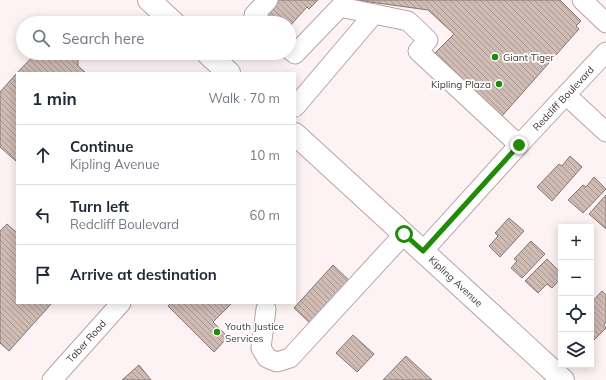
<!DOCTYPE html>
<html lang="en">
<head>
<meta charset="utf-8">
<style>
	body { margin:0; font-family:Mulish,sans-serif; background:#f6f6f7; color:#1f2937 }
	.controls { position:absolute; right:12px; bottom:12px; display:grid; overflow:hidden; border-radius:0px; box-shadow:0 2px 10px #0003 }
	.controls button { width:36px; height:36px; display:grid; place-items:center; padding:0; border:0; border-bottom:1px solid #e0e1e3; background:#fff; color:#1f2937; font:20px sans-serif }
	.stop { position:absolute; width:12px; height:12px; margin:-9px; border:3px solid #218b08; border-radius:50%; background:#fff }
	.stop.end { background:#218b08; border-color:#fff; box-shadow:0 1px 4px #0008 }
	.list { margin:0; padding:0; list-style:none }
	h2 { display:flex; justify-content:space-between; align-items:center; height:52px; margin:0; padding:0 16px; font-size:17px }
	h2 small { font-size:13px; font-weight:400; color:#747a83 }
	.list li { display:grid; grid-template-columns:26px 1fr auto; gap:12px; align-items:center; box-sizing:border-box; height:60px; padding:0 16px; border-top:1px solid #e0e1e3 }
	.list b { display:block; font-size:15px; white-space:nowrap }
	.list p { margin:0; font-size:13px; white-space:nowrap; color:#747a83 }
	.list em { font-size:13px; font-style:normal; color:#747a83 }
	.icon { flex:none; width:22px; height:22px; fill:none; stroke:currentColor; stroke-width:2; stroke-linecap:round; stroke-linejoin:round }
	.map { position:relative; flex:none; width:606px; height:380px; overflow:hidden }
	.search { position:absolute; background:#fff; box-shadow:0 2px 10px #0003; left:16px; top:16px; width:280px; height:44px; display:flex; align-items:center; gap:10px; box-sizing:border-box; padding:0 14px; border-radius:22px; color:#747a83; font-size:15px }
	.panel { position:absolute; background:#fff; box-shadow:0 2px 10px #0003; left:16px; top:72px; width:280px; height:232px; border-radius:0px }
	.map>svg:first-child { display:block }
	.building { fill:url(#building-back-hatch); stroke:#897671 }
	.lines { fill:none; stroke-linecap:round; stroke-linejoin:round }
	.minor-casing { stroke:#b9a3a6; stroke-width:21 }
	.major-casing { stroke:#b9a3a6; stroke-width:24 }
	.minor { stroke:#fff; stroke-width:19 }
	.major { stroke:#fff; stroke-width:22 }
	.route { stroke:#218b08; stroke-width:5 }
	.poi-dot { fill:#218b08; stroke:#fff; stroke-width:1.5 }
	.labels { text-anchor:middle; stroke-width:3.5; stroke-linejoin:round; paint-order:stroke }
	.poi-label { font-size:10px; fill:#413839; stroke:#fff; text-anchor:start }
	.street-label { font-size:10px; fill:#413839; stroke:#fff }
</style>
</head>
<body>
<div class="map">
<svg width="606" height="380" viewBox="0 0 606 380">
	<defs>
		<pattern id="building-back-hatch" width="6" height="6" patternUnits="userSpaceOnUse"><rect width="6" height="6" fill="#cfbab4"/><path d="M-1 5l2 2M0 0l6 6M5-1l2 2" fill="none" stroke="#aa9893"/></pattern>
	</defs>
	<rect width="100%" height="100%" fill="#fdf3f5"/>
	<!-- building -->
	<g class="building">
		<path d="M278,0H318L309,9L307,7L289,27V23H276L266,13Z"/>
		<path d="M356,0H560L581,21L576,26L579,29L502,116L435,53L454,34L428,10Z"/>
		<path d="M36,53H39L46,59H50V57H74L78,60V66L86,73H17Z"/>
		<path d="M17,73V162L0,147V92Z"/>
		<path d="M570,156L582,167L552,201L537,187L559,164L562,166Z"/>
		<path d="M594,177L606,189L583,213L568,200L583,185L586,187Z"/>
		<path d="M606,195V229L589,214Z"/>
		<path d="M509,218L524,231L500,257L489,246L498,236L495,233Z"/>
		<path d="M7,224L17,233V303H52L9,351L0,343V231Z"/>
		<path d="M531,241L545,254L522,278L511,268L517,261L514,259Z"/>
		<path d="M547,259L561,273V278L552,288L547,284L538,293L525,281Z"/>
		<path d="M333,265L352,283L313,326L294,308Z"/>
		<path d="M602,291L606,295V322L604,325L606,328L594,340L591,337V303Z"/>
		<path d="M171,303H232L213,322L228,337L214,352L168,306Z"/>
		<path d="M353,335L374,354L357,372L336,353Z"/>
		<path d="M406,356L432,380H383Z"/>
		<path d="M139,365L151,380H122Z"/>
	</g>
	<g class="lines">
		<defs>
			<g id="minor">
				<path d="M582,0L606,23"/>
				<path d="M262,23L254,15L268,0"/>
				<path d="M289,49L295,54L340,7L408,21L428,40L418,51L519,145"/>
				<path d="M566,95L606,132"/>
				<path d="M295,107L374,14"/>
				<path d="M423,251L519,145L606,52"/>
				<path d="M266,309L261,348L267,358L277,362L290,358L404,234"/>
				<path d="M52,380L121,303"/>
			</g>
			<g id="major">
				<path d="M149,0L174,23"/>
				<path d="M207,53L229,73"/>
				<path d="M295,134L563,380"/>
			</g>
		</defs>
		<!-- minor casing -->
		<use href="#minor" class="minor-casing"/>
		<!-- major casing -->
		<use href="#major" class="major-casing"/>
		<!-- minor -->
		<use href="#minor" class="minor"/>
		<!-- major -->
		<use href="#major" class="major"/>
	</g>
	<g class="lines">
		<!-- route -->
		<path class="route" d="M404,234L423,251L519,145"/>
	</g>
	<!-- markers -->
	<g class="poi-dot">
		<circle cx="495" cy="57" r="4"/>
		<circle cx="499" cy="84" r="4"/>
		<circle cx="217" cy="332" r="4"/>
	</g>
	<g class="labels">
		<!-- poi labels -->
		<g class="poi-label">
			<text x="503" y="61">Giant Tiger</text>
			<text x="491" y="88" text-anchor="end">Kipling Plaza</text>
			<text x="225" y="330">Youth Justice<tspan x="225" dy="12">Services</tspan></text>
		</g>
		<!-- street labels -->
		<g class="street-label">
			<text transform="translate(563 98) rotate(-47)" y="4">Redcliff Boulevard</text>
			<text transform="translate(456 281) rotate(43)" y="4">Kipling Avenue</text>
			<text transform="translate(86 341) rotate(-48)" y="4">Taber Road</text>
		</g>
	</g>
</svg>
<div class="controls">
<button>+</button>
<button>−</button>
<button><svg class="icon" aria-label="locate" viewBox="0 0 24 24"><circle cx="12" cy="12" r="6"/><path d="M12 2v4M12 18v4M2 12h4M18 12h4"/></svg></button>
<button><svg class="icon" aria-label="layers" viewBox="0 0 24 24"><path d="M12 4l9 5-9 5-9-5zM3 14l9 5 9-5"/></svg></button>
</div>
<div class="stop" style="left:404px;top:234px"></div>
<div class="stop end" style="left:519px;top:145px"></div>
<div class="search"><svg class="icon" aria-label="search" viewBox="0 0 24 24"><circle cx="10" cy="10" r="6"/><path d="M15 15l6 6"/></svg>Search here</div>
<section class="panel">
<h2>1 min<small>Walk · 70 m</small></h2>
<ul class="list">
<li><svg class="icon" aria-label="ahead" viewBox="0 0 24 24"><path d="M12 20V5M6 11l6-6 6 6"/></svg><div><b>Continue</b><p>Kipling Avenue</p></div><em>10 m</em></li>
<li><svg class="icon" aria-label="left" viewBox="0 0 24 24"><path d="M17 20v-9H6M10 6l-5 5 5 5"/></svg><div><b>Turn left</b><p>Redcliff Boulevard</p></div><em>60 m</em></li>
<li><svg class="icon" aria-label="arrive" viewBox="0 0 24 24"><path d="M6 21V4h12l-3 4 3 4H6"/></svg><div><b>Arrive at destination</b></div></li>
</ul>
</section>
</div>
</body>
</html>
